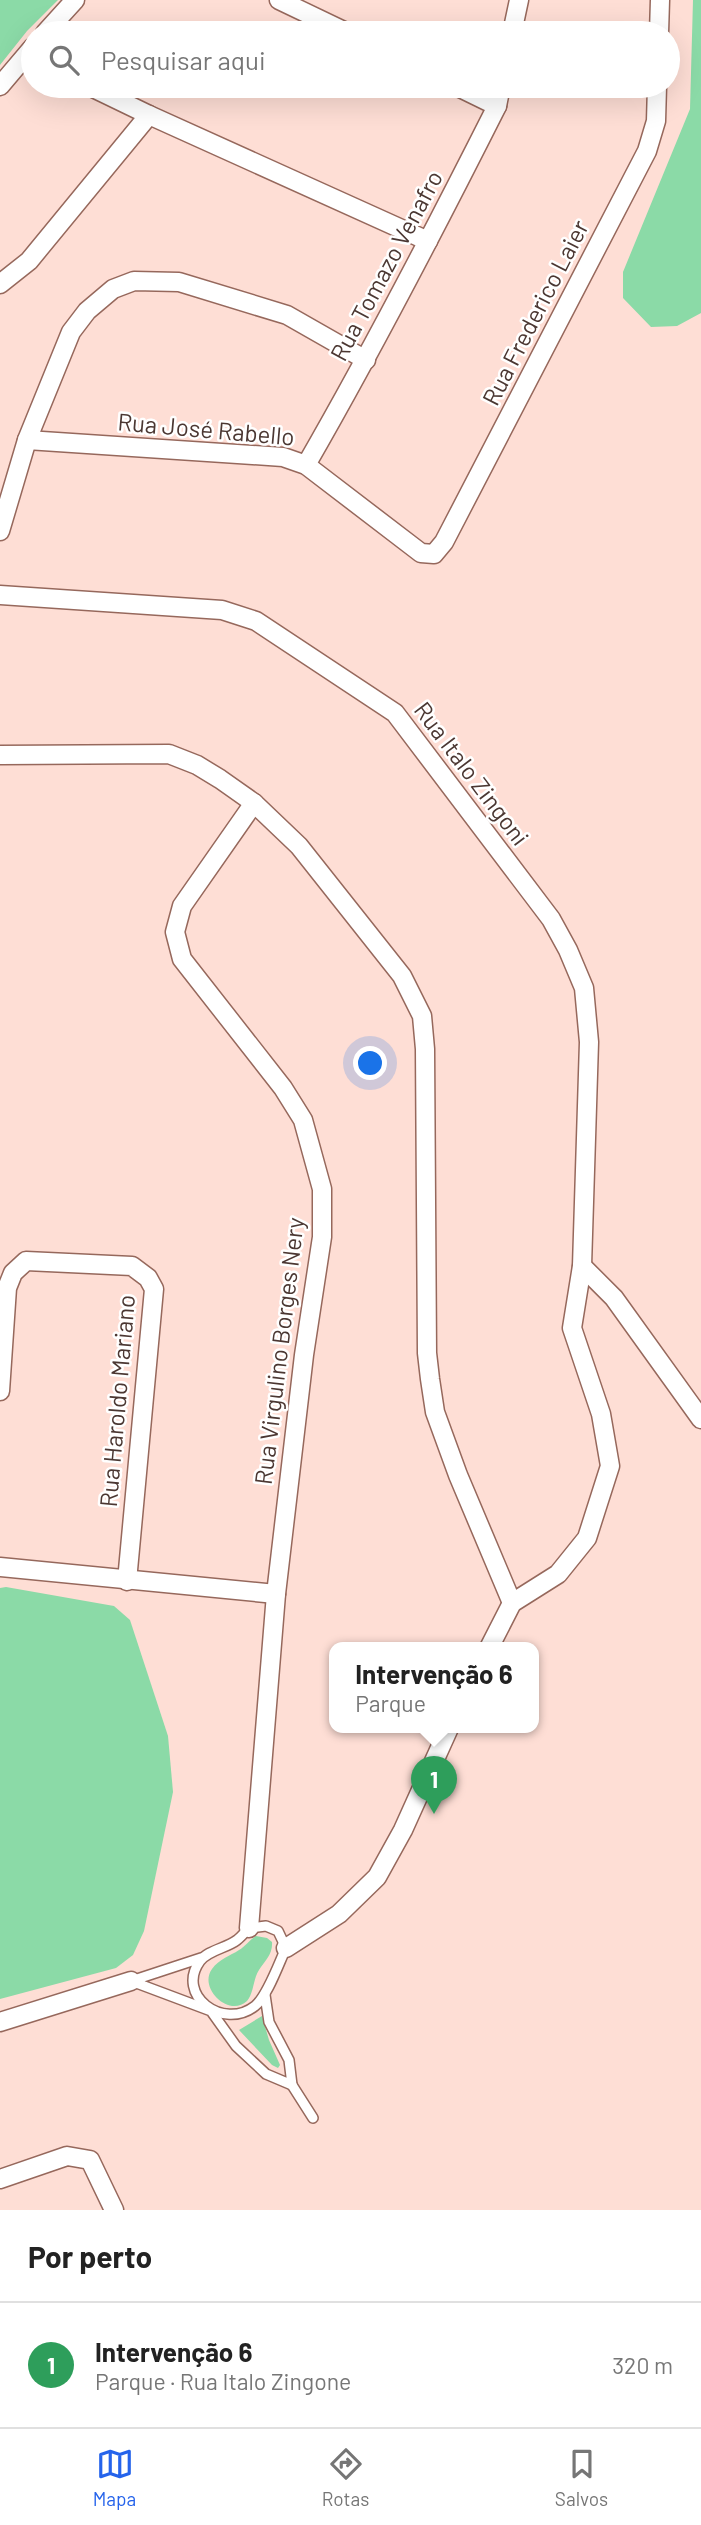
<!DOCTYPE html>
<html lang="pt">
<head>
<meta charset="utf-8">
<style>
	body { margin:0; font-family:Barlow,sans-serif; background:#f2f2f2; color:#222 }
	.you { position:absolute; left:371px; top:1064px; width:24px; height:24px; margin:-18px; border:5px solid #fff; border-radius:50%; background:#1a73e8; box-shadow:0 0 0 10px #1a73e833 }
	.badge { display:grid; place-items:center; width:46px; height:46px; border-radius:50%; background:#2563eb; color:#fff; font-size:23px; font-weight:700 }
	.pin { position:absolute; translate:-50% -58px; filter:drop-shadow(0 2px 4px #0008) }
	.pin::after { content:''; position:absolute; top:37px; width:24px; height:21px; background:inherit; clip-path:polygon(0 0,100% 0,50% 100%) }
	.popup { position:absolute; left:329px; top:1642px; width:210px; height:91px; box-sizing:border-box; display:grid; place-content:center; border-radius:14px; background:#fff; filter:drop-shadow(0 2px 5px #0005); font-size:23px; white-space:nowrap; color:#767676 }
	.popup b { font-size:26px; color:#222 }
	.popup::after { content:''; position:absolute; left:50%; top:100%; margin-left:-14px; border:14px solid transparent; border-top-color:#fff }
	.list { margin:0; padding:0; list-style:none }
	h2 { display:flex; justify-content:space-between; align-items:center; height:91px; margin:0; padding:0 28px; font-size:30px }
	h2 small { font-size:23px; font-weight:400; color:#767676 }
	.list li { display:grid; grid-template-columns:46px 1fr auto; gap:21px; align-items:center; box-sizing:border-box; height:126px; padding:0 28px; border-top:2px solid #e0e0e0 }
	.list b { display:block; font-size:26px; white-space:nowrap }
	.list p { margin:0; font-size:23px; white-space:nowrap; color:#767676 }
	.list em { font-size:23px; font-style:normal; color:#767676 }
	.icon { flex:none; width:38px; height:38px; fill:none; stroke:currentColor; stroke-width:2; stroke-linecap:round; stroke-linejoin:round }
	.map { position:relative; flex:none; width:701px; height:2210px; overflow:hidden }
	.search { position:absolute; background:#fff; box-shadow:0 7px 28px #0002; left:21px; right:21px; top:21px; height:77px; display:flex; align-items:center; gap:18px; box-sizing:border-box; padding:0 24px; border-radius:38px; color:#767676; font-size:26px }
	.sheet { height:217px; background:#fff }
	nav { display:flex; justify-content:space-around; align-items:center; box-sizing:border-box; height:98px; border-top:2px solid #e0e0e0; background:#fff; font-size:19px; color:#767676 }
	nav a { display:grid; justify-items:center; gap:4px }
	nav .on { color:#2563eb }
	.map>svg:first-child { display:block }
	.green { fill:#8bdaa7 }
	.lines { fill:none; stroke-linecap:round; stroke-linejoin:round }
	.service-casing { stroke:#96685c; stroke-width:12 }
	.minor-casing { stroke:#96685c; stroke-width:21 }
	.service { stroke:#fff; stroke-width:9 }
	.minor { stroke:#fff; stroke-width:18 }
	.labels { text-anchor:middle; stroke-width:5; stroke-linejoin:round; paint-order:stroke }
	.street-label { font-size:24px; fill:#4b3732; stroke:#fff }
</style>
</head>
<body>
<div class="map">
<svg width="701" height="2210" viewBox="0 0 701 2210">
	<rect width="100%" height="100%" fill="#feded5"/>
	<!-- green -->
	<g class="green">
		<path d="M0,0H58L27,31L0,65Z"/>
		<path d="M693,0H701V313L677,326L651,327L623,298V272L690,109Z"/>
		<path d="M6,1587L114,1606L130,1620L168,1736L173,1792L144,1931L133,1955L116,1968L0,1999V1588Z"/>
		<path d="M256,1936L267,1938L272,1942C273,1954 265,1961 259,1970C253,1979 254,1993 247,2001C229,2018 198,1988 212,1969C219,1959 230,1956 239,1950C245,1947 249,1940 256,1936Z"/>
		<path d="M262,2016L269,2040L280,2065L278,2068L272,2065L239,2030Z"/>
	</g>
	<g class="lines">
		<defs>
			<g id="service">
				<path d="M266,1926L278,1931L286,1948C279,1963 267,1997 255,2006C223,2031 175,1995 200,1961C208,1950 227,1948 237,1940C241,1937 245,1932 249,1928Z"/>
				<path d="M201,1958L131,1981L211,2011L236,2046L266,2074L292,2085L289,2060L269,2022L265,1995"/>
				<path d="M292,2085L313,2118"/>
			</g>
			<g id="minor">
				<path d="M279,0L348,33"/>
				<path d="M45,33L75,0"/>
				<path d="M512,33L519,0"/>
				<path d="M659,33L660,0"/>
				<path d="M0,86L33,47"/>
				<path d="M89,86L149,115L428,241"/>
				<path d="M456,86L497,106"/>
				<path d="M0,284L29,261L149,115"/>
				<path d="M27,440L283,457L306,465L421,553L434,554L444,542L647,151L656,121L657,86"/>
				<path d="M306,465C374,347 436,227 497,106L501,86"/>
				<path d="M0,531L27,440L71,332L87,311L113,289L134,281L179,282L287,315L366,360"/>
				<path d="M0,595L222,610L256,621L395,713L551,919L568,950L584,988L589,1042L582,1266L572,1328L601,1414L610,1466L587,1538L558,1574L512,1603L489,1648"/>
				<path d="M0,755L169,754L197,765L220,779L254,803L299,846L402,976L422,1016L425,1049L427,1353L430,1379L435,1412L458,1475L512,1603"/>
				<path d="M582,1266L614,1298L701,1419"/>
				<path d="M0,1391L7,1288L13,1273L26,1261L132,1266L148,1278L154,1289L127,1581"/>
				<path d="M0,1567L276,1594"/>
				<path d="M249,1928L276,1594L304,1355L322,1237V1189L303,1120L283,1088L182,959L175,932L182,906L254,803"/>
				<path d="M286,1948L339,1914L377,1877L403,1830L449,1728"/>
				<path d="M0,2022L131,1981"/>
				<path d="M0,2179L67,2156L90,2160L114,2210"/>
			</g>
		</defs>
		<!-- service casing -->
		<use href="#service" class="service-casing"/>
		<!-- minor casing -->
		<use href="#minor" class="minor-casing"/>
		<!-- service -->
		<use href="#service" class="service"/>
		<!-- minor -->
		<use href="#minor" class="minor"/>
	</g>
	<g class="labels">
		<!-- street labels -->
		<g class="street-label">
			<text transform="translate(387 266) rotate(-62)" y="8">Rua Tomazo Venafro</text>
			<text transform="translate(536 313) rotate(-63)" y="8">Rua Frederico Laier</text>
			<text transform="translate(206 430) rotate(5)" y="8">Rua José Rabello</text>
			<text transform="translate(471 774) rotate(53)" y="8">Rua Italo Zingoni</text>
			<text transform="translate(280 1351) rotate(-83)" y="8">Rua Virgulino Borges Nery</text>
			<text transform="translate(118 1401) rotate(-85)" y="8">Rua Haroldo Mariano</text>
		</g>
	</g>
</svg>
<div class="you"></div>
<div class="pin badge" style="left:434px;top:1814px;background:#2e9e5b">1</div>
<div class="popup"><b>Intervenção 6</b>Parque</div>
<div class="search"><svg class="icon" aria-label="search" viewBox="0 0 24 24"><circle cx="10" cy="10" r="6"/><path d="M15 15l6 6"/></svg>Pesquisar aqui</div>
</div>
<section class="sheet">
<h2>Por perto<small></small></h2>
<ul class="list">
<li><span class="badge" style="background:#2e9e5b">1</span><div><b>Intervenção 6</b><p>Parque · Rua Italo Zingone</p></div><em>320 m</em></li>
</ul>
</section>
<nav>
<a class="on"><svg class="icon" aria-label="map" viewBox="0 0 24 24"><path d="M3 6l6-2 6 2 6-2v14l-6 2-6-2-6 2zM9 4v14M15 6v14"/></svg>Mapa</a>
<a><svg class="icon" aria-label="directions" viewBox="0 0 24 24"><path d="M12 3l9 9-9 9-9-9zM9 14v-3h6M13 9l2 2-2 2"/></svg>Rotas</a>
<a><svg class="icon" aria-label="saved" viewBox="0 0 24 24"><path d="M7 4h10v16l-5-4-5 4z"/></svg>Salvos</a>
</nav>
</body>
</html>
